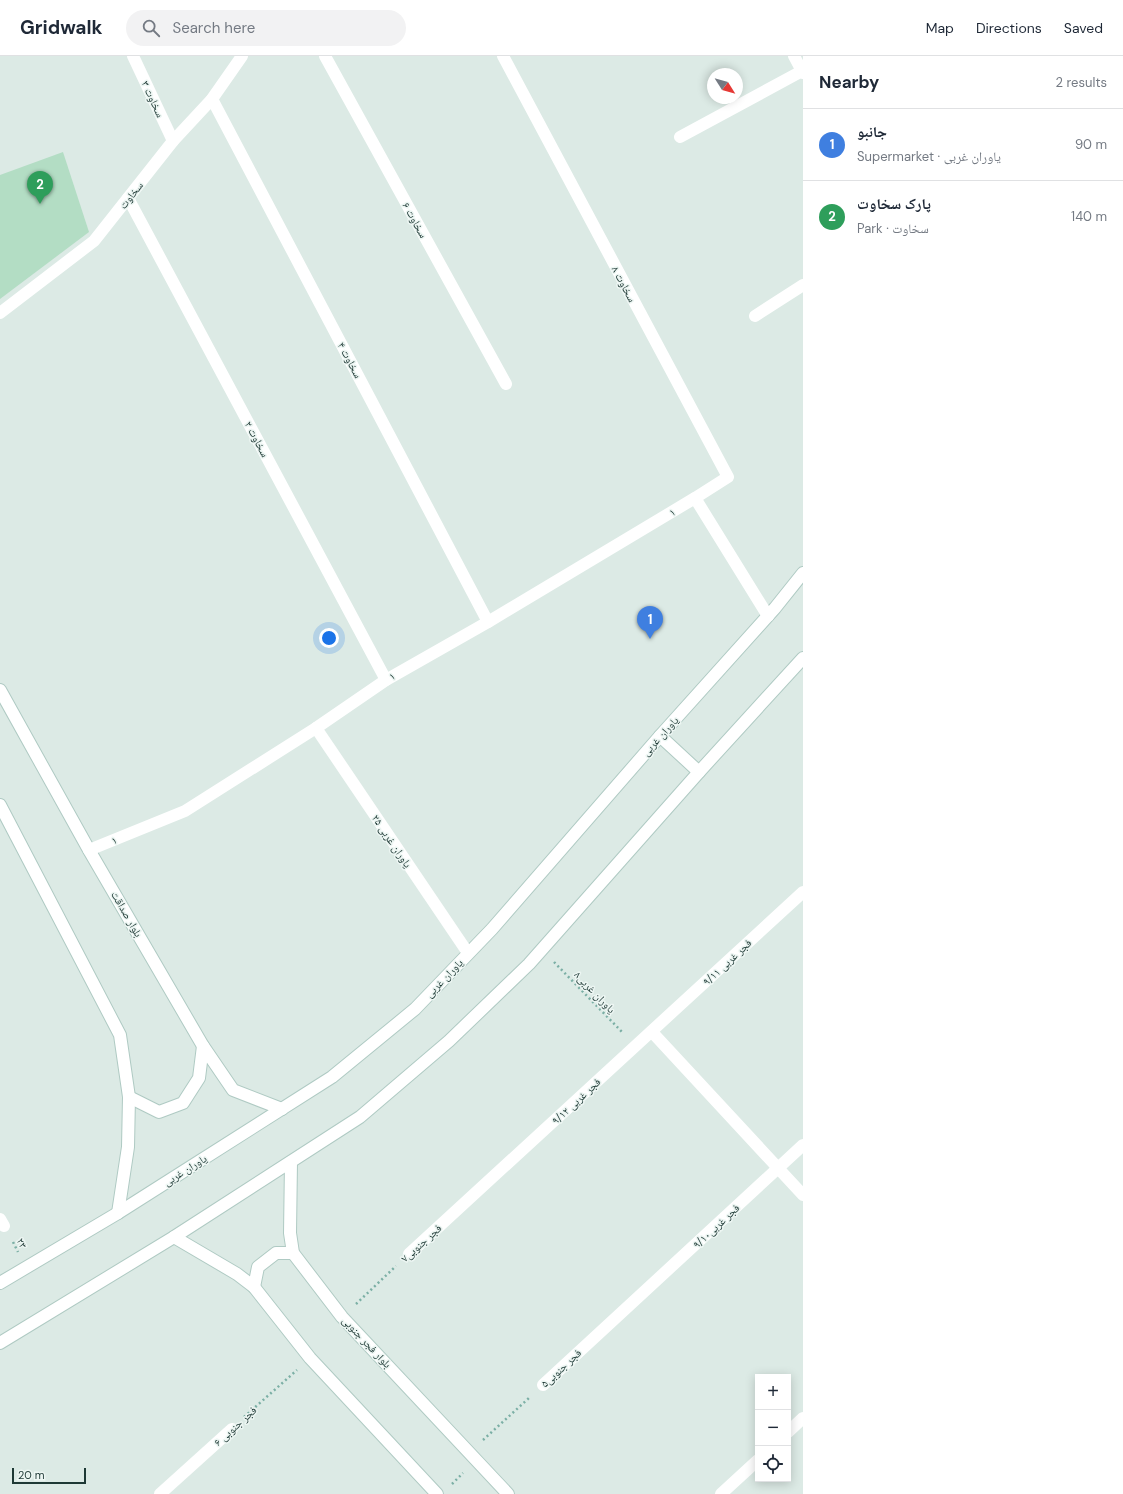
<!DOCTYPE html>
<html lang="en">
<head>
<meta charset="utf-8">
<style>
	body { margin:0; font-family:"DM Sans","Noto Naskh Arabic",sans-serif; background:#f2f2f3; color:#1f2937 }
	.controls { position:absolute; right:12px; bottom:12px; display:grid; overflow:hidden; border-radius:0px; box-shadow:0 2px 10px #0003 }
	.controls button { width:36px; height:36px; display:grid; place-items:center; padding:0; border:0; border-bottom:1px solid #e0e1e3; background:#fff; color:#1f2937; font:20px sans-serif }
	.compass { position:absolute; left:707px; top:12px; width:36px; height:36px; border-radius:50%; background:#fff; box-shadow:0 2px 10px #0003; rotate:127deg }
	.scale { position:absolute; left:12px; bottom:10px; width:74px; box-sizing:border-box; padding-left:4px; border:2px solid #1e3935; border-top:0; font-size:11px; line-height:14px; white-space:nowrap; color:#1e3935; -webkit-text-stroke:3px #edf6f3; paint-order:stroke }
	.you { position:absolute; left:329px; top:582px; width:14px; height:14px; margin:-10px; border:3px solid #fff; border-radius:50%; background:#1a73e8; box-shadow:0 0 0 6px #1a73e833 }
	.badge { display:grid; place-items:center; width:26px; height:26px; border-radius:50%; background:#0f766e; color:#fff; font-size:13px; font-weight:700 }
	.pin { position:absolute; translate:-50% -33px; filter:drop-shadow(0 1px 2px #0008) }
	.pin::after { content:''; position:absolute; top:21px; width:14px; height:12px; background:inherit; clip-path:polygon(0 0,100% 0,50% 100%) }
	.list { margin:0; padding:0; list-style:none }
	h2 { display:flex; justify-content:space-between; align-items:center; height:52px; margin:0; padding:0 16px; font-size:17px }
	h2 small { font-size:13px; font-weight:400; color:#747a83 }
	.list li { display:grid; grid-template-columns:26px 1fr auto; gap:12px; align-items:center; box-sizing:border-box; height:72px; padding:0 16px; border-top:1px solid #e0e1e3 }
	.list b { display:block; font-size:15px; white-space:nowrap }
	.list p { margin:0; font-size:13px; white-space:nowrap; color:#747a83 }
	.list em { font-size:13px; font-style:normal; color:#747a83 }
	.icon { flex:none; width:22px; height:22px; fill:none; stroke:currentColor; stroke-width:2; stroke-linecap:round; stroke-linejoin:round }
	.map { position:relative; flex:none; width:803px; height:1438px; overflow:hidden }
	header { display:flex; align-items:center; gap:24px; box-sizing:border-box; height:56px; padding:0 20px; background:#fff; border-bottom:1px solid #e0e1e3 }
	header strong { font-size:19px }
	nav { display:flex; gap:22px; margin-inline-start:auto; font-size:14px }
	.search { width:280px; height:36px; background:#f2f2f3; display:flex; align-items:center; gap:10px; box-sizing:border-box; padding:0 14px; border-radius:22px; color:#747a83; font-size:15px }
	main { display:flex }
	aside { flex:1; background:#fff }
	.map>svg:first-child { display:block }
	.green { fill:#b3ddc4 }
	.lines { fill:none; stroke-linecap:round; stroke-linejoin:round }
	.secondary-casing { stroke:#afcac3; stroke-width:14 }
	.path { stroke:#7bafa5; stroke-width:2.5; stroke-dasharray:2 3; stroke-linecap:butt }
	.street { stroke:#fff; stroke-width:12 }
	.secondary { stroke:#fff; stroke-width:12 }
	.labels { text-anchor:middle; stroke-width:3; stroke-linejoin:round; paint-order:stroke }
	.street-label { font-size:11px; fill:#1e3935; stroke:#edf6f3 }
</style>
</head>
<body>
<header>
<strong>Gridwalk</strong>
<div class="search"><svg class="icon" aria-label="search" viewBox="0 0 24 24"><circle cx="10" cy="10" r="6"/><path d="M15 15l6 6"/></svg>Search here</div>
<nav><a>Map</a><a>Directions</a><a>Saved</a></nav>
</header>
<main>
<div class="map">
<svg width="803" height="1438" viewBox="0 0 803 1438">
	<rect width="100%" height="100%" fill="#dceae5"/>
	<!-- green -->
	<path class="green" d="M63,96L89,176L0,243V119Z"/>
	<g class="lines">
		<defs>
			<g id="secondary">
				<path d="M0,634L89,794L203,990L233,1034L282,1053"/>
				<path d="M660,680L699,716"/>
				<path d="M0,749L120,979L129,1041L128,1091L118,1157"/>
				<path d="M129,1041L159,1056L183,1047L199,1022L203,990"/>
				<path d="M291,1106L290,1177L293,1197L342,1261L508,1438"/>
				<path d="M174,1181L237,1218L254,1231L310,1302L437,1438"/>
				<path d="M0,1227L118,1157L332,1021L415,953L492,873L660,680L775,552L803,517"/>
				<path d="M254,1231L258,1211L276,1197H293"/>
				<path d="M0,1287L174,1181L360,1061L449,985L529,908L699,716L803,602"/>
			</g>
		</defs>
		<!-- secondary casing -->
		<use href="#secondary" class="secondary-casing"/>
		<!-- path -->
		<g class="path">
			<path d="M554,906L623,977"/>
			<path d="M13,1186L18,1196"/>
			<path d="M356,1248L396,1210"/>
			<path d="M244,1361L297,1314"/>
			<path d="M483,1384L529,1342"/>
			<path d="M452,1428L463,1417"/>
		</g>
		<!-- street -->
		<g class="street">
			<path d="M133,0L173,85"/>
			<path d="M325,0L506,328"/>
			<path d="M794,0L803,17"/>
			<path d="M212,43L488,566"/>
			<path d="M680,81L802,15"/>
			<path d="M128,142L386,624"/>
			<path d="M0,257L94,185L173,85L212,43L242,0"/>
			<path d="M755,260L803,229"/>
			<path d="M695,442L768,560"/>
			<path d="M316,672L468,897"/>
			<path d="M89,794L185,755L316,672L386,624L488,566L695,442L728,421L503,0"/>
			<path d="M652,976L803,1139"/>
			<path d="M0,1163L4,1170"/>
			<path d="M409,1198L803,836"/>
			<path d="M543,1329L803,1089"/>
			<path d="M788,1376L803,1362"/>
			<path d="M160,1438L232,1373"/>
			<path d="M721,1438L758,1404"/>
		</g>
		<!-- secondary -->
		<use href="#secondary" class="secondary"/>
	</g>
	<g class="labels">
		<!-- street labels -->
		<g class="street-label">
			<text transform="translate(153 43) rotate(65)" y="4">سخاوت ۳</text>
			<text transform="translate(131 139) rotate(-52)" y="4">سخاوت</text>
			<text transform="translate(415 164) rotate(61)" y="4">سخاوت ۶</text>
			<text transform="translate(624 228) rotate(62)" y="4">سخاوت ۸</text>
			<text transform="translate(350 304) rotate(62)" y="4">سخاوت ۴</text>
			<text transform="translate(257 383) rotate(62)" y="4">سخاوت ۲</text>
			<text transform="translate(672 456) rotate(-31)" y="4">۱</text>
			<text transform="translate(392 620) rotate(-30)" y="4">۱</text>
			<text transform="translate(660 680) rotate(-48)" y="4">یاوران غربی</text>
			<text transform="translate(114 784) rotate(-22)" y="4">۱</text>
			<text transform="translate(392 785) rotate(56)" y="4">یاوران غربی ۲۵</text>
			<text transform="translate(127 858) rotate(60)" y="4">بلوار صداقت</text>
			<text transform="translate(727 906) rotate(-43)" y="4">۹/۱۱ فجر غربی</text>
			<text transform="translate(444 922) rotate(-46)" y="4">یاوران غربی</text>
			<text transform="translate(595 936) rotate(46)" y="4">یاوران غربی۸</text>
			<text transform="translate(576 1045) rotate(-43)" y="4">۹/۱۲ فجر غربی</text>
			<text transform="translate(185 1114) rotate(-32)" y="4">یاوران غربی</text>
			<text transform="translate(716 1170) rotate(-43)" y="4">فجر غربی۹/۱۰</text>
			<text transform="translate(22 1187) rotate(62)" y="4">۲۳</text>
			<text transform="translate(421 1187) rotate(-42)" y="4">فجر جنوبی۷</text>
			<text transform="translate(367 1286) rotate(47)" y="4">بلوار فجر جنوبی</text>
			<text transform="translate(561 1312) rotate(-43)" y="4">فجر جنوبی۵</text>
			<text transform="translate(235 1370) rotate(-42)" y="4">۶ فجر جنوبی</text>
		</g>
	</g>
</svg>
<div class="controls">
<button>+</button>
<button>−</button>
<button><svg class="icon" aria-label="locate" viewBox="0 0 24 24"><circle cx="12" cy="12" r="6"/><path d="M12 2v4M12 18v4M2 12h4M18 12h4"/></svg></button>
</div>
<svg class="compass" viewBox="-18 -18 36 36"><path d="M0-13l5 13h-10z" fill="#e53935"/><path d="M0 13l5-13h-10z" fill="#747a83"/></svg>
<div class="scale">20 m</div>
<div class="you"></div>
<div class="pin badge" style="left:650px;top:583px;background:#3f7fe0">1</div>
<div class="pin badge" style="left:40px;top:148px;background:#2e9e5b">2</div>
</div>
<aside>
<h2>Nearby<small>2 results</small></h2>
<ul class="list">
<li><span class="badge" style="background:#3f7fe0">1</span><div><b>جانبو</b><p>Supermarket · یاوران غربی</p></div><em>90 m</em></li>
<li><span class="badge" style="background:#2e9e5b">2</span><div><b>پارک سخاوت</b><p>Park · سخاوت</p></div><em>140 m</em></li>
</ul>
</aside>
</main>
</body>
</html>
